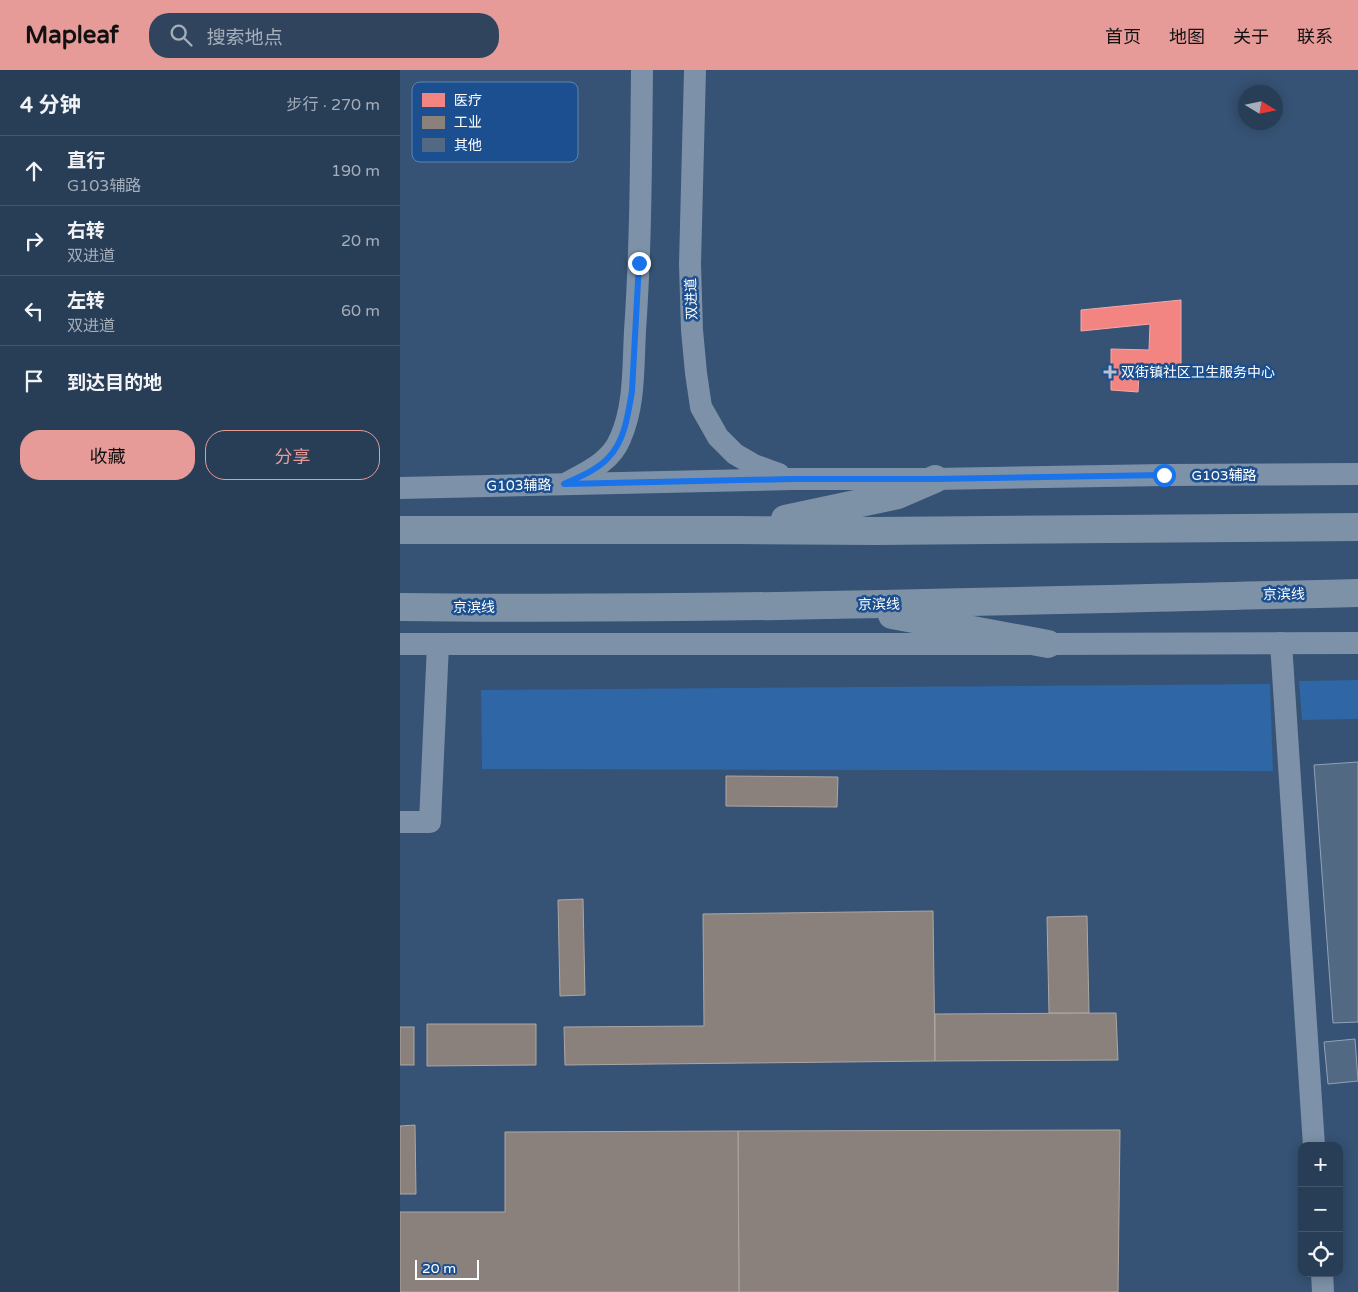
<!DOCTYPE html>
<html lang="zh">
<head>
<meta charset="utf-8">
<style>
	body { margin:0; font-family:"Varela Round","Noto Sans SC",sans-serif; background:#30455d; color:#f1f3f6 }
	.controls { position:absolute; right:15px; bottom:15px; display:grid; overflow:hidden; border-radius:10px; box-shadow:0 2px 12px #0003 }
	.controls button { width:45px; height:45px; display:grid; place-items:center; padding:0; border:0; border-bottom:1px solid #44576d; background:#283e57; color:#f1f3f6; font:25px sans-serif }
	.compass { position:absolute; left:838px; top:15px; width:45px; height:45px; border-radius:50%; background:#283e57; box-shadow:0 2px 12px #0003; rotate:100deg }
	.scale { position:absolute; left:15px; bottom:12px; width:64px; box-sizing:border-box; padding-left:5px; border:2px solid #fff; border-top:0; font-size:14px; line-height:18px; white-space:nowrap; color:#fff; -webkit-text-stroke:4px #1b4f8f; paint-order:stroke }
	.stop { position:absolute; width:15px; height:15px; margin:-11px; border:4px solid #1a73e8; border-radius:50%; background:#fff }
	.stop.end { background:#1a73e8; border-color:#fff; box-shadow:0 1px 5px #0008 }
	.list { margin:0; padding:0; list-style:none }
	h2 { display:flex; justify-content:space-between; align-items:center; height:65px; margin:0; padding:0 20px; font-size:21px }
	h2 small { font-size:16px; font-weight:400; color:#a5aeba }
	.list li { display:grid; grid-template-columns:32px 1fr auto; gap:15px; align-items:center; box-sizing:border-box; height:70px; padding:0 20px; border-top:1px solid #44576d }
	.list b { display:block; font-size:19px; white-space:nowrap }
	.list p { margin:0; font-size:16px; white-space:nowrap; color:#a5aeba }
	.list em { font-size:16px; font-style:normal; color:#a5aeba }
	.actions { display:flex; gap:10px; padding:15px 20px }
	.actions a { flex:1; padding:11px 0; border:1px solid #e69b98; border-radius:20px; text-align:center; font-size:18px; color:#e69b98 }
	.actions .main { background:#e69b98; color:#111 }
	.icon { flex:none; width:28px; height:28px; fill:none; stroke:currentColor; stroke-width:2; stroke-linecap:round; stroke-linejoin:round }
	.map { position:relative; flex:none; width:958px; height:1222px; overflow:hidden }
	header { display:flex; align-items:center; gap:30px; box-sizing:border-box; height:70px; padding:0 25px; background:#e69b98; color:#111 }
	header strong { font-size:24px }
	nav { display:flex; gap:28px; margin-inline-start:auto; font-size:18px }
	.search { width:350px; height:45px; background:#30455d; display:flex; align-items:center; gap:12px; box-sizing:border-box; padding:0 18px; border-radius:20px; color:#a5aeba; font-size:19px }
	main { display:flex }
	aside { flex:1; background:#283e57 }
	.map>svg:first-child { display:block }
	.green { fill:#2f66a5 }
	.health { fill:#f28482; stroke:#f6a9a8 }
	.industry { fill:#8a817c; stroke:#ada7a3 }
	.building { fill:#526984; stroke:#92a2b6 }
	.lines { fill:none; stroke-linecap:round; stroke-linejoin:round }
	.minor { stroke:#7d92a8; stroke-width:22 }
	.highway { stroke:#7e92a7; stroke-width:28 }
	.route { stroke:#1a73e8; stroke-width:6 }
	.poi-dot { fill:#b9c2ce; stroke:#1b4f8f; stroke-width:2 }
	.labels { text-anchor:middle; stroke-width:5; stroke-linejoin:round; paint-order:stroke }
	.street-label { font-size:14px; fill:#fff; stroke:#1b4f8f }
	.poi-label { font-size:14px; fill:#fff; stroke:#1b4f8f; text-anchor:start }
	.key { fill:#1b4f8f; stroke:#5f84b1; stroke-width:1 }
	.key-label { font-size:14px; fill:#fff }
</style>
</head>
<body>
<header>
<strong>Mapleaf</strong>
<div class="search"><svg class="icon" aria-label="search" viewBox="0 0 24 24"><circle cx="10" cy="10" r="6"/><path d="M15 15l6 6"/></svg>搜索地点</div>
<nav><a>首页</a><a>地图</a><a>关于</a><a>联系</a></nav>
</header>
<main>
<aside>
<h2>4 分钟<small>步行 · 270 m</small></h2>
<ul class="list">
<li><svg class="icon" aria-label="ahead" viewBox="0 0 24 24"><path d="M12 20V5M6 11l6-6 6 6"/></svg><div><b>直行</b><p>G103辅路</p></div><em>190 m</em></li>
<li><svg class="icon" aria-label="right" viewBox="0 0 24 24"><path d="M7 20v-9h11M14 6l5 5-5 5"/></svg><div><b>右转</b><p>双进道</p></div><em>20 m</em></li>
<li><svg class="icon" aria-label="left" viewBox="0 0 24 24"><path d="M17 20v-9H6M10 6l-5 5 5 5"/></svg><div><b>左转</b><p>双进道</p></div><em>60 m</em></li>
<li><svg class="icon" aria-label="arrive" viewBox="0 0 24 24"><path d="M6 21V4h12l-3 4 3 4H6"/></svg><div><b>到达目的地</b></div></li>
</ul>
<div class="actions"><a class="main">收藏</a><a>分享</a></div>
</aside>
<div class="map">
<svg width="958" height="1222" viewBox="0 0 958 1222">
	<rect width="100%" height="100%" fill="#365274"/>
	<!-- green -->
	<g class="green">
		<path d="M958,610V649L902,650L899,611Z"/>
		<path d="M870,614L873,701L82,699L81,620Z"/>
	</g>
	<!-- health -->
	<path class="health" d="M781,230V303L739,304L738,322L711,320V279L749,280L750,254L681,261V240Z"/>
	<!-- industry -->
	<g class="industry">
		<path d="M326,706L438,707L437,737L326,736Z"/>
		<path d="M183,829L185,925L160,926L158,830Z"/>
		<path d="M533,841L535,991L165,995L164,957L304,956L303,844Z"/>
		<path d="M687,846L689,943H649L647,847Z"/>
		<path d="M716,943L718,990L535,991V944Z"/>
		<path d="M27,954H136V995L27,996Z"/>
		<rect x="0" y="957" width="14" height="38"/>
		<path d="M15,1055L16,1124H0V1056Z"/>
		<path d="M720,1060L718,1222H339L338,1061Z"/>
		<path d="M338,1061L339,1222H0V1142H105V1062Z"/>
	</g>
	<!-- building -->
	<g class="building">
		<path d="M958,692V952L933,953L914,695Z"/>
		<path d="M955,969L958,1011L928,1014L924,972Z"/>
	</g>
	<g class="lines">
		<!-- minor -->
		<g class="minor">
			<path d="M295,0L290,194L292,260L296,303L301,337L318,367L335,384L354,395L379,404"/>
			<path d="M169,412C189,401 211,391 220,369C235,336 233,297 235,261C241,174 241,87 242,0"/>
			<path d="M0,418L392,409H535L764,405L958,404"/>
			<path d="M881,573L914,1076"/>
			<path d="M0,574H648L958,573"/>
			<path d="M0,752H30L38,574"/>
			<path d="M922,1203L923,1222"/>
		</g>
		<!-- highway -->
		<g class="highway">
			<path d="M385,449L498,425L535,409"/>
			<path d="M0,460H336L475,461L958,457"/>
			<path d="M0,537C319,541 639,530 958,523"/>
			<path d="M492,545L648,574"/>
		</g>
	</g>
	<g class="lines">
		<!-- route -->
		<path class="route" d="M239,193L232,321C228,344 225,371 208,388C197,400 179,407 164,414L392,409H535L764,405"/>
	</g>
	<!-- markers -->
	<path class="poi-dot" d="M707.5 294.5h5v5h5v5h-5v5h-5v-5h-5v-5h5z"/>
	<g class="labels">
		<!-- street labels -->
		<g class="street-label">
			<text transform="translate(291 229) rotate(-92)" y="5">双进道</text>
			<text x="824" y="410">G103辅路</text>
			<text transform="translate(119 415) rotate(-1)" y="5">G103辅路</text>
			<text transform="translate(884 524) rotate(-1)" y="5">京滨线</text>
			<text transform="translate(479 534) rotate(-1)" y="5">京滨线</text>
			<text x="74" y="542">京滨线</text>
		</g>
		<!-- poi labels -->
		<g class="poi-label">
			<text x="721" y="307">双街镇社区卫生服务中心</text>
		</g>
	</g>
	<!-- legend -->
	<rect x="12" y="12" width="166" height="80" rx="8" class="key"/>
	<rect x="22" y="23" width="23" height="14" fill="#f28482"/>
	<rect x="22" y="46" width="23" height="13" fill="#8a817c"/>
	<rect x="22" y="68" width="23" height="14" fill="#526984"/>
	<g class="key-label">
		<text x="54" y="35">医疗</text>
		<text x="54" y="57">工业</text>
		<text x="54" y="80">其他</text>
	</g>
</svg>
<div class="controls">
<button>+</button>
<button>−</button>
<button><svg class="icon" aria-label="locate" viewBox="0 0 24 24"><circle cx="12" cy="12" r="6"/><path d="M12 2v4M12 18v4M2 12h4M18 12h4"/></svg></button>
</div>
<svg class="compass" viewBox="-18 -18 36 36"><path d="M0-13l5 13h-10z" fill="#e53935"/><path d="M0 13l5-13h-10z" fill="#a5aeba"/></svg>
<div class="scale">20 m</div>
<div class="stop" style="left:764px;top:405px"></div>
<div class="stop end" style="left:239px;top:193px"></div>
</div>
</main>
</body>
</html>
